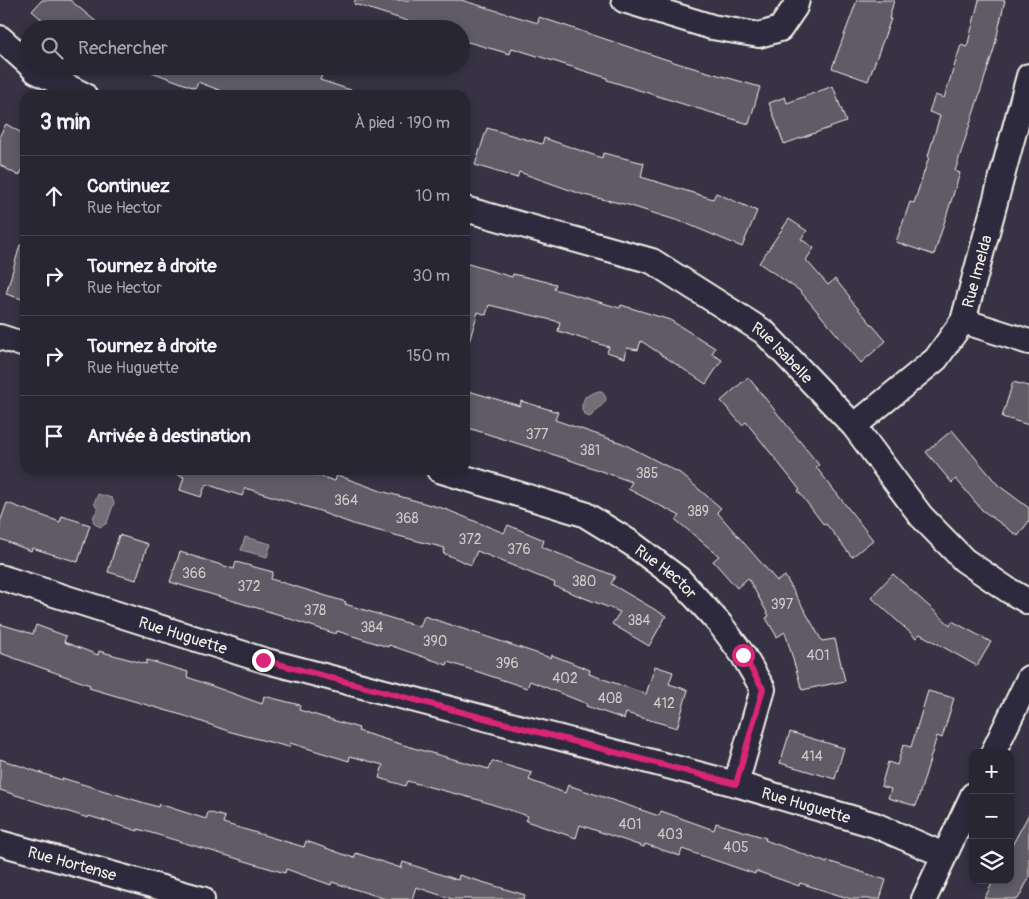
<!DOCTYPE html>
<html lang="fr">
<head>
<meta charset="utf-8">
<style>
	body { margin:0; font-family:Pangolin,sans-serif; background:#35323f; color:#f1f3f6 }
	.controls { position:absolute; right:15px; bottom:15px; display:grid; overflow:hidden; border-radius:10px; box-shadow:0 2px 8px #0003 }
	.controls button { width:45px; height:45px; display:grid; place-items:center; padding:0; border:0; border-bottom:1px solid #45434e; background:#292633; color:#f1f3f6; font:25px sans-serif }
	.stop { position:absolute; width:15px; height:15px; margin:-11px; border:4px solid #db2777; border-radius:50%; background:#fff }
	.stop.end { background:#db2777; border-color:#fff; box-shadow:0 1px 5px #0008 }
	.list { margin:0; padding:0; list-style:none }
	h2 { display:flex; justify-content:space-between; align-items:center; height:65px; margin:0; padding:0 20px; font-size:21px }
	h2 small { font-size:16px; font-weight:400; color:#a5a5ac }
	.list li { display:grid; grid-template-columns:32px 1fr auto; gap:15px; align-items:center; box-sizing:border-box; height:80px; padding:0 20px; border-top:1px solid #45434e }
	.list b { display:block; font-size:19px; white-space:nowrap }
	.list p { margin:0; font-size:16px; white-space:nowrap; color:#a5a5ac }
	.list em { font-size:16px; font-style:normal; color:#a5a5ac }
	.icon { flex:none; width:28px; height:28px; fill:none; stroke:currentColor; stroke-width:2; stroke-linecap:round; stroke-linejoin:round }
	.map { position:relative; flex:none; width:1029px; height:899px; overflow:hidden }
	.search { position:absolute; background:#292633; box-shadow:0 2px 8px #0003; left:20px; top:20px; width:450px; height:55px; display:flex; align-items:center; gap:12px; box-sizing:border-box; padding:0 18px; border-radius:28px; color:#a5a5ac; font-size:19px }
	.panel { position:absolute; background:#292633; box-shadow:0 2px 8px #0003; left:20px; top:90px; width:450px; height:385px; border-radius:15px }
	.map>svg:first-child { display:block }
	.water { fill:#726e77; stroke:#a6a2a4 }
	.building { fill:#5f5c67; stroke:#f4f1e8 }
	.lines { fill:none; stroke-linecap:round; stroke-linejoin:round }
	.street-casing { stroke:#f4f1e8; stroke-width:28 }
	.street { stroke:#2f2a3d; stroke-width:24 }
	.route { stroke:#db2777; stroke-width:6 }
	.labels { text-anchor:middle; stroke-width:4; stroke-linejoin:round; paint-order:stroke }
	.number-label { font-size:14px; fill:#cfccc8 }
	.street-label { font-size:16px; fill:#f4f1e8; stroke:#2f2a3d }
</style>
</head>
<body>
<div class="map">
<svg width="1029" height="899" viewBox="0 0 1029 899">
	<rect width="100%" height="100%" fill="#373244"/>
	<filter id="ink" filterUnits="userSpaceOnUse"><feTurbulence type="fractalNoise" baseFrequency=".02" numOctaves="2"/><feDisplacementMap in="SourceGraphic" scale="10" xChannelSelector="R" yChannelSelector="G"/><feConvolveMatrix kernelMatrix="1 2 1 2 8 2 1 2 1" color-interpolation-filters="sRGB"/></filter>
	<g filter="url(#ink)">
		<!-- water -->
		<g class="water">
			<path d="M598,391H602L606,398L605,402L591,416L588,417L582,411V405L585,397Z"/>
			<path d="M98,494L112,498L114,503L107,523L101,527L96,525L93,521L94,515L98,510L94,503Z"/>
			<path d="M245,537L271,544L267,557L241,550Z"/>
		</g>
		<!-- building -->
		<g class="building">
			<path d="M42,0H70L105,29H53L32,11Z"/>
			<path d="M355,0H461L538,23L539,17L680,64L760,87L749,124L686,105L607,80V78L512,48L510,54L461,40V29H433L354,4Z"/>
			<path d="M857,0H894L889,19H891L868,81L832,68Z"/>
			<path d="M979,0H1005L994,49L955,171L960,173L934,255L896,242L910,202L914,203L929,157L928,156L940,116L929,112L935,95L944,98L961,45L967,47Z"/>
			<path d="M142,66H299L322,75L320,80L354,91L353,95H232L198,82L195,88L141,68Z"/>
			<path d="M833,86L846,122L784,144L769,103L785,97L787,103Z"/>
			<path d="M6,124L25,135V165L19,176L0,165V135Z"/>
			<path d="M487,128L542,144L544,138L602,158L603,153L644,163L641,177L713,199L716,193L757,211L742,247L685,223L628,205L584,195L519,172L517,178L475,165Z"/>
			<path d="M789,219L807,231L801,239L814,248L806,260L828,285L835,279L850,297L849,298L886,341L861,363L800,291L759,263Z"/>
			<path d="M20,245H25V300L6,294Z"/>
			<path d="M465,263L512,277L513,274L556,284L554,289L620,308L621,305L670,320L715,348L712,354L722,360L706,384L641,341L638,350L627,348L625,358L607,352L609,347L558,331L560,322L489,305L486,315L478,312L469,342H465Z"/>
			<path d="M748,377L819,465L816,467L873,540L852,557L826,524L824,525L798,491L800,490L746,422L742,425L721,401Z"/>
			<path d="M1013,382L1029,386V425L1002,417Z"/>
			<path d="M465,390L520,406L521,401L558,412L555,420L622,443L680,473L721,508L717,512L777,581L785,576L822,641L835,639L845,681L802,690L785,632L777,637L766,618L769,616L748,578L737,588L713,561L719,556L676,520L680,516L628,489L632,482L564,458L465,427Z"/>
			<path d="M952,430L998,485L1029,508V521L1018,536L982,510L956,479L952,483L926,452Z"/>
			<path d="M175,470H300L335,481L337,475L381,491L445,509L504,533L508,525L544,540L542,547L615,576L611,584L666,616L649,646L612,624L620,612L554,586L555,583L477,551L471,565L443,553L445,548L356,525L323,513V512L245,488L242,496L206,484L201,497L180,490L184,477L174,473Z"/>
			<path d="M7,503L60,522L62,516L90,525L78,562L32,548L31,551L0,539V522Z"/>
			<path d="M119,535L148,544L136,580L108,572Z"/>
			<path d="M180,552L234,569L236,562L273,572L271,579L346,602L345,604L420,627L424,616L551,658L552,655L590,670L589,674L646,694L655,666L673,672L669,684L688,690L677,728L626,713L624,719L586,706L587,704L530,681L527,688L448,662L447,665L389,645L388,647L337,631L336,634L284,617V616L170,582Z"/>
			<path d="M893,574L950,625L952,621L991,642L977,666L920,634L916,638L871,597Z"/>
			<path d="M0,624L33,634L36,625L66,636L64,642L98,655L99,651L146,664L147,660L188,672L187,677L262,704L264,696L300,705L299,710L359,728L358,731L417,749L489,769L492,761L532,773L529,780L565,793L568,785L659,816L661,811L714,830L716,823L766,838L765,840L827,863L828,861L886,880L880,899H851L800,883L799,886L756,871L755,874L682,849L680,856L645,844L644,847L580,825L576,838L526,821L528,816L479,800L407,781L405,786L379,778L383,765L350,756L349,761L290,743L289,747L231,732L185,716L89,688L90,685L0,653Z"/>
			<path d="M928,691L954,698L942,738L937,736L916,806L888,798L891,789L881,786L888,762L897,765L903,745L911,747Z"/>
			<path d="M790,732L844,748L835,779L780,763Z"/>
			<path d="M0,759L62,780V778L158,807L159,804L206,819L208,812L225,817L223,823L304,847L306,841L354,858L356,853L401,868L403,862L458,880L459,875L525,895L524,899H452L416,887L412,899H386L332,882L331,885L286,869L285,873L138,829V831L89,816L88,818L0,790Z"/>
			<path d="M1029,814V878L1018,899H984L994,880H1010V849Z"/>
		</g>
		<g class="lines">
			<defs>
				<g id="street">
					<path d="M624,0L712,27L759,35L780,29L795,7L797,0"/>
					<path d="M0,38L29,64"/>
					<path d="M31,66L36,71L84,95"/>
					<path id="s1" d="M465,209L652,261L764,332L854,426L921,516L964,560L1008,590L1029,602"/>
					<path d="M963,321L1029,342"/>
					<path d="M0,337L25,345"/>
					<path id="s2" d="M854,426L936,359L963,321L1029,76"/>
					<path id="s3" d="M439,470L584,514L631,543L679,579L720,624L743,655L763,689L736,784"/>
					<path id="s4" d="M0,577L263,660L736,784L875,825L944,855"/>
					<path d="M993,753L1029,678"/>
					<path id="s5" d="M0,843L202,899"/>
					<path d="M924,899L973,795"/>
				</g>
			</defs>
			<!-- street casing -->
			<use href="#street" class="street-casing"/>
			<!-- street -->
			<use href="#street" class="street"/>
		</g>
	</g>
	<g class="lines" filter="url(#ink)">
		<!-- route -->
		<path class="route" d="M263,660L736,784L763,689L743,655"/>
	</g>
	<g class="labels">
		<!-- number labels -->
		<g class="number-label">
			<text x="537" y="439">377</text>
			<text x="590" y="455">381</text>
			<text x="647" y="478">385</text>
			<text x="346" y="505">364</text>
			<text x="698" y="516">389</text>
			<text x="407" y="523">368</text>
			<text x="470" y="544">372</text>
			<text x="519" y="554">376</text>
			<text x="194" y="578">366</text>
			<text x="584" y="586">380</text>
			<text x="249" y="591">372</text>
			<text x="782" y="609">397</text>
			<text x="315" y="615">378</text>
			<text x="639" y="625">384</text>
			<text x="372" y="632">384</text>
			<text x="435" y="646">390</text>
			<text x="818" y="660">401</text>
			<text x="507" y="668">396</text>
			<text x="565" y="683">402</text>
			<text x="610" y="703">408</text>
			<text x="664" y="708">412</text>
			<text x="812" y="761">414</text>
			<text x="630" y="829">401</text>
			<text x="670" y="839">403</text>
			<text x="736" y="852">405</text>
		</g>
		<!-- street labels -->
		<g class="street-label">
			<text dy="6" stroke="none"><textPath href="#s2" startOffset="204">Rue Imelda</textPath></text>
			<text dy="6" stroke="none"><textPath href="#s1" startOffset="354">Rue Isabelle</textPath></text>
			<text dy="6" stroke="none"><textPath href="#s3" startOffset="252">Rue Hector</textPath></text>
			<text dy="6" stroke="none"><textPath href="#s4" startOffset="192">Rue Huguette</textPath></text>
			<text dy="6" stroke="none"><textPath href="#s4" startOffset="838">Rue Huguette</textPath></text>
			<text dy="6" stroke="none"><textPath href="#s5" startOffset="75">Rue Hortense</textPath></text>
		</g>
	</g>
</svg>
<div class="controls">
<button>+</button>
<button>−</button>
<button><svg class="icon" aria-label="layers" viewBox="0 0 24 24"><path d="M12 4l9 5-9 5-9-5zM3 14l9 5 9-5"/></svg></button>
</div>
<div class="stop" style="left:743px;top:655px"></div>
<div class="stop end" style="left:263px;top:660px"></div>
<div class="search"><svg class="icon" aria-label="search" viewBox="0 0 24 24"><circle cx="10" cy="10" r="6"/><path d="M15 15l6 6"/></svg>Rechercher</div>
<section class="panel">
<h2>3 min<small>À pied · 190 m</small></h2>
<ul class="list">
<li><svg class="icon" aria-label="ahead" viewBox="0 0 24 24"><path d="M12 20V5M6 11l6-6 6 6"/></svg><div><b>Continuez</b><p>Rue Hector</p></div><em>10 m</em></li>
<li><svg class="icon" aria-label="right" viewBox="0 0 24 24"><path d="M7 20v-9h11M14 6l5 5-5 5"/></svg><div><b>Tournez à droite</b><p>Rue Hector</p></div><em>30 m</em></li>
<li><svg class="icon" aria-label="right" viewBox="0 0 24 24"><path d="M7 20v-9h11M14 6l5 5-5 5"/></svg><div><b>Tournez à droite</b><p>Rue Huguette</p></div><em>150 m</em></li>
<li><svg class="icon" aria-label="arrive" viewBox="0 0 24 24"><path d="M6 21V4h12l-3 4 3 4H6"/></svg><div><b>Arrivée à destination</b></div></li>
</ul>
</section>
</div>
</body>
</html>
